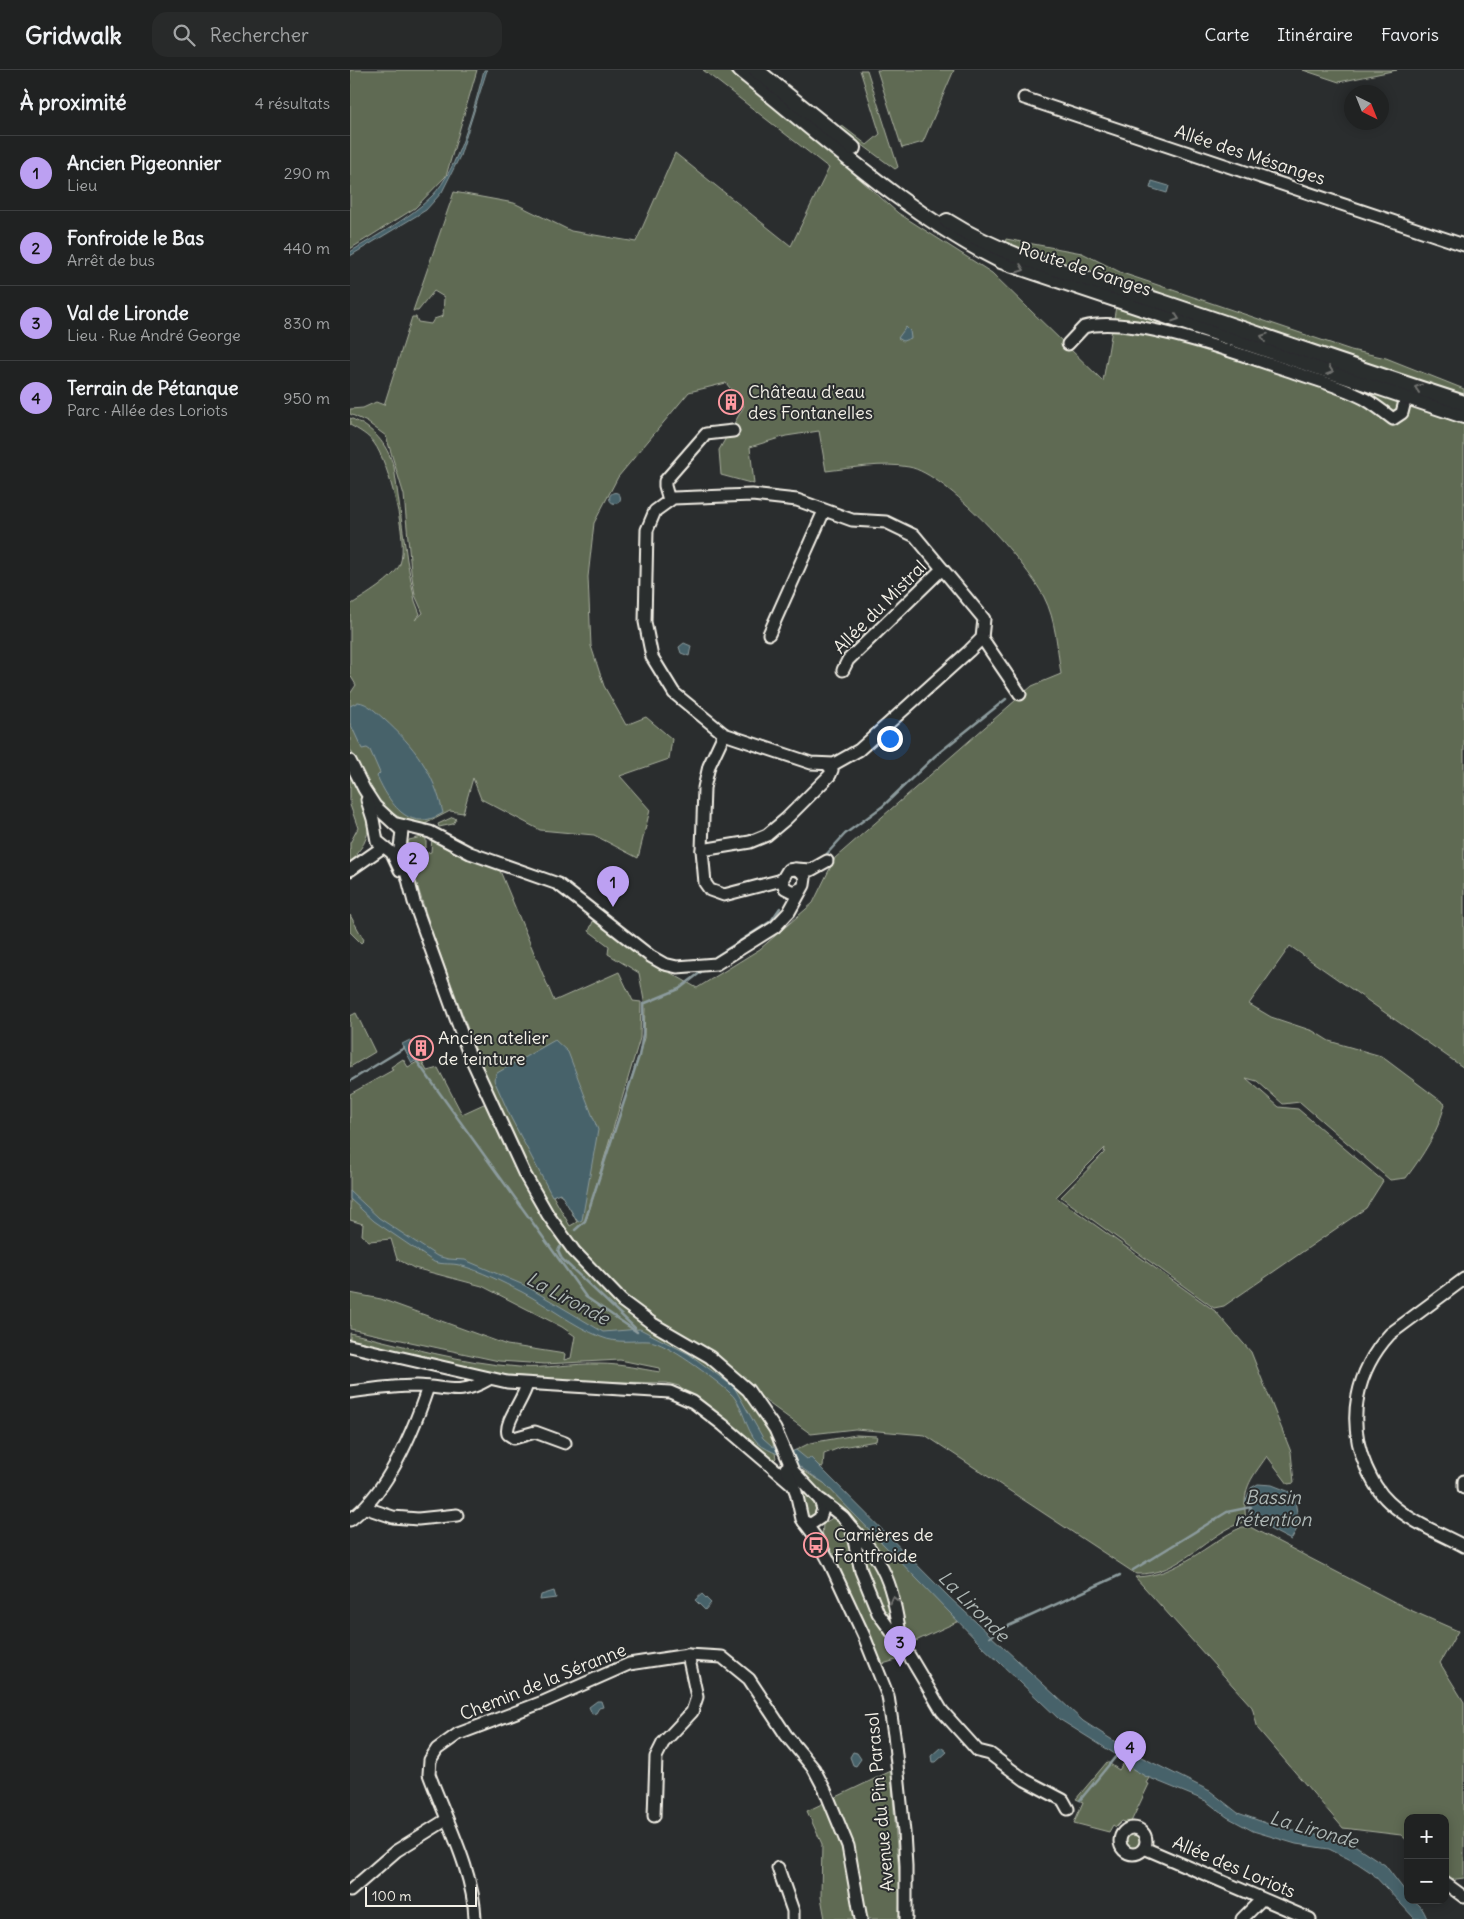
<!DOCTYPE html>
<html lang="fr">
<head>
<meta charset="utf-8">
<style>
	body { margin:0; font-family:Delius,sans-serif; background:#282a2a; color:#f1f3f6 }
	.controls { position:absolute; right:15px; bottom:15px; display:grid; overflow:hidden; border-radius:10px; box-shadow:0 2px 12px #0003 }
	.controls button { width:45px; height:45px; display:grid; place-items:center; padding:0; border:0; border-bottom:1px solid #3d3f40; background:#202222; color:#f1f3f6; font:25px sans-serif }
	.compass { position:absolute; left:994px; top:15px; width:45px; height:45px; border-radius:50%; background:#202222; box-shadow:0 2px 12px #0003; rotate:137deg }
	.scale { position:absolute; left:15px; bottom:12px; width:112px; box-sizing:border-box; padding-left:5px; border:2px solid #f4f1e8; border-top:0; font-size:14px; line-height:18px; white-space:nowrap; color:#f4f1e8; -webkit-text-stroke:4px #2a2d2e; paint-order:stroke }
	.you { position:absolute; left:539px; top:668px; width:18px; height:18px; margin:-12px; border:4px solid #fff; border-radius:50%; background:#1a73e8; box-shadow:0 0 0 8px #1a73e833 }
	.badge { display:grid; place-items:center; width:32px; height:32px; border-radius:50%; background:#bca0f2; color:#111; font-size:16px; font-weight:700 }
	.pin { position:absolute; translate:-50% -41px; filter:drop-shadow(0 1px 2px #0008) }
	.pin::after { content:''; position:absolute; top:26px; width:18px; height:15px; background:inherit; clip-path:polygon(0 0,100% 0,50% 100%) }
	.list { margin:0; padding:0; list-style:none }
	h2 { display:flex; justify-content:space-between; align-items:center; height:65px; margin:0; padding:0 20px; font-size:21px }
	h2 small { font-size:16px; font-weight:400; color:#a2a4a5 }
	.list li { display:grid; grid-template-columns:32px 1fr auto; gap:15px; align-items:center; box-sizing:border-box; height:75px; padding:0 20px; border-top:1px solid #3d3f40 }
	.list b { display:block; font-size:19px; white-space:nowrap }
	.list p { margin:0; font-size:16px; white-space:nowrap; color:#a2a4a5 }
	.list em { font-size:16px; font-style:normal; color:#a2a4a5 }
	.icon { flex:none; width:28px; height:28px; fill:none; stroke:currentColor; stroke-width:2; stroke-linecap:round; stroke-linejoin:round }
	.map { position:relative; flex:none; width:1114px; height:1849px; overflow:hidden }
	header { display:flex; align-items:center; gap:30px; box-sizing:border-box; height:70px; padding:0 25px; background:#202222; border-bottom:1px solid #3d3f40 }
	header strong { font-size:24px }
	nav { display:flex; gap:28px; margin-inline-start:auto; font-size:18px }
	.search { width:350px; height:45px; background:#282a2a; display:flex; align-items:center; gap:12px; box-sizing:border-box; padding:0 18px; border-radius:15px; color:#a2a4a5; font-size:19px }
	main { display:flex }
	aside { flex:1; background:#202222 }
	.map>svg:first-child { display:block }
	.green { fill:#5e6b53; stroke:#a9ae9e; fill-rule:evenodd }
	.water { fill:#47626b; stroke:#8c9b9d }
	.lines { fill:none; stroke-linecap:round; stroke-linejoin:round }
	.stream { stroke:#8c9b9d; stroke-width:2.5 }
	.minor-casing { stroke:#f4f1e8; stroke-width:15 }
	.major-casing { stroke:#f4f1e8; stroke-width:18 }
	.minor { stroke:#2a2d2e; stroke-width:11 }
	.major { stroke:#2a2d2e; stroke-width:14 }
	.oneway { stroke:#71726f }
	.labels { text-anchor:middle; stroke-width:4; stroke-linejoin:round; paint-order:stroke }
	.street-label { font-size:18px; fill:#f4f1e8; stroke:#2a2d2e }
	.poi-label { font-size:18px; fill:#f4f1e8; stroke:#2a2d2e; text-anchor:start }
	.water-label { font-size:19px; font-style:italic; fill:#afb8b6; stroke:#2a2d2e }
</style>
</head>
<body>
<header>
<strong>Gridwalk</strong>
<div class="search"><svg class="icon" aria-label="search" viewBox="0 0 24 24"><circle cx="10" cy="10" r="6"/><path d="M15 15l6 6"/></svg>Rechercher</div>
<nav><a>Carte</a><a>Itinéraire</a><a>Favoris</a></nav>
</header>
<main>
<aside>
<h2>À proximité<small>4 résultats</small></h2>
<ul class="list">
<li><span class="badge">1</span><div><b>Ancien Pigeonnier</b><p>Lieu</p></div><em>290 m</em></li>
<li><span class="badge">2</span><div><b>Fonfroide le Bas</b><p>Arrêt de bus</p></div><em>440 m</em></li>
<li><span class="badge">3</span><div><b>Val de Lironde</b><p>Lieu · Rue André George</p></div><em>830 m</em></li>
<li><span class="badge">4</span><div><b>Terrain de Pétanque</b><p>Parc · Allée des Loriots</p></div><em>950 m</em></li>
</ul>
</aside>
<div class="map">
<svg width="1114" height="1849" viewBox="0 0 1114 1849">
	<rect width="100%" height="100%" fill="#2a2d2e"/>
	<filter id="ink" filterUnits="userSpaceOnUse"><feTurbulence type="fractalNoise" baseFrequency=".02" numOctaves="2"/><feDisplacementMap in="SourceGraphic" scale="10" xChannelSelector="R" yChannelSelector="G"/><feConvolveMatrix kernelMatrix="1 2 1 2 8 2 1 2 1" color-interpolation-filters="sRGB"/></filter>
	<g filter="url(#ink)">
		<!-- green -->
		<g class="green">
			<path d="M0,0H127L96,106L65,138L0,179Z"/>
			<path d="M353,0H377L485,87L548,143L642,203L753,311L771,208L724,198L655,173L656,169L732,183L772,203L1001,280L1036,288L1114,319V998L940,876L899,934L921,947L963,961L979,971L1031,986L1095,1034C1088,1062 1074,1084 1056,1108L1040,1110L950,1032L933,1034L907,1011L896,1008L929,1037L948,1039L1033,1111L1016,1138L874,1236L864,1238L711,1127L754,1083L755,1078L706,1127L865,1241L901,1282L941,1382L944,1413L938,1414L917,1386C899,1412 892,1418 896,1451C856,1463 831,1506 786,1504L575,1365L505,1359L461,1364L417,1332L369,1288L279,1230L232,1182L209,1151L174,1089L138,1013L82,862L56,780L59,770L76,766V777L66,780L68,786L81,782L82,767L148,796L204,931L269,902L283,931L291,932L290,968L236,1150L294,968L295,936L289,903L258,884L259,876L239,861L244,849L300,891L347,918L410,879L463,833L485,788L682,616L711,604C707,578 706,550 694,527C676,492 597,404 559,397C532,392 503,398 476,401L469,361L436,366L400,377L404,414L371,405L369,380L394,336L376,313L339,322L268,407L244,453L238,507L241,576L254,616L276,655L296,647L322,669L319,689L270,706L300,740L288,788L244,765L190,760L131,729L123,708L113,743L100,741L73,755L52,749L31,736L0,679V624L6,615L0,605V535C13,527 45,508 50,494C59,471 39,393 24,373C18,365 9,360 0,355V348C24,358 36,373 44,397L57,490L65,531L70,544L65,550L73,543L65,525L61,501L54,425L36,366L17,352L0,344V339L13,338L26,332L34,335L62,247H66L68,252L81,254L84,249L93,246L94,227L84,221L68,241H63L104,122L164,133L221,161L286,172L325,83L441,176L479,98ZM208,1123L213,1126L227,1152L220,1156L203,1126Z"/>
			<path d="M510,0H517L548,97L545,99L492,60L491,55L517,75L530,64Z"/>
			<path d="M527,0H604L573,72L552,78Z"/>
			<path d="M953,0H1047L989,12Z"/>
			<path d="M0,705C13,732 30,757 7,783L8,785L0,792V773L8,758L0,735Z"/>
			<path d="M103,747L106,749L103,754L89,757L88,754Z"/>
			<path d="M0,845L14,870L11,873L0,862Z"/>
			<path d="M6,943L25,982L0,997V946Z"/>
			<path d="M53,989L58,997L71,990L77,1001L88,998L112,1044L136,1033L185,1135L217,1180L256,1221L351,1285L396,1325L420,1358L426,1388L424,1390L418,1388L335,1324L329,1316L317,1313L221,1311L138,1303L0,1270V1263C56,1276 112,1293 169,1297C196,1299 223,1293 250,1294C271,1294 290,1299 310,1302L309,1298L270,1290L195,1294L149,1291L0,1259V1223L31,1229L157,1275L215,1284L214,1290L221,1288L225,1266L212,1257L132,1216L64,1198L47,1189L41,1169L19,1171L12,1165L13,1154L0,1150V1024L43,1000L41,997Z"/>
			<path d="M506,1365L527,1366L526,1371L492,1377L474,1384L473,1397L442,1391L440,1383L460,1373Z"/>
			<path d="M447,1397L474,1413L609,1551L557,1575L540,1505L442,1398Z"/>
			<path d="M458,1423L469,1438L466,1448L456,1449L453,1425Z"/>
			<path d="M484,1447L489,1449L498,1461L530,1555L544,1575L549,1589L533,1594L472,1468L473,1454Z"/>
			<path d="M892,1457H900L1058,1539L1108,1561L1090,1593L1114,1632V1808L1099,1810L1095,1806V1748H1058V1771L1051,1765L993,1758L908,1659L902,1637L785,1507C829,1506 855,1474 892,1457Z"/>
			<path d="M516,1482H519L540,1525L545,1554H539L517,1507L512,1484Z"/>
			<path d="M757,1692L769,1700L774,1693L799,1708L796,1713L799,1714L780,1754L772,1751L766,1757L763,1755L759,1762L724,1753L733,1732L726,1729Z"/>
			<path d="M541,1701L550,1817L549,1849H475L471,1827L472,1774L457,1741Z"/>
			<circle cx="783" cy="1771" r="10"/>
		</g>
		<!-- water -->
		<g class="water">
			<path d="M134,0H137L110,86L92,122L76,140L0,186V182C27,165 59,149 82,126C108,100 125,36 134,0Z"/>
			<path d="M802,111L819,116L817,123L800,118Z"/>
			<path d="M556,257L560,261L561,268L553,271L548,268Z"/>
			<circle cx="265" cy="428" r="5.5"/>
			<path d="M334,573L341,576L339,586L331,583L329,577Z"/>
			<path d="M8,632C18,633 26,642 34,649C64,676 84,702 93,743C59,764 40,734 27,706L30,703L20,680L17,678L12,679L0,653V636Z"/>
			<path d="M60,970L68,989L62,993L52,974Z"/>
			<path d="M205,970L218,982L248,1060L232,1150L228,1152L210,1123L202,1126L161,1048L144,1010L147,1003Z"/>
			<path d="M0,1121L29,1148L87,1186L98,1189L115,1190L176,1216L253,1262L290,1259L339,1284L384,1317L413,1368L422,1376L439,1383L446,1380L457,1389L461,1388L600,1528L733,1651L781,1682L860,1721L888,1743L924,1756L992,1769L1003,1774L1035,1795L1058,1825V1830C1068,1830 1074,1840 1077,1849H1065L1022,1803L1007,1793L979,1779L946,1774L903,1761L877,1747L856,1731L795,1706L781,1698L765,1684L709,1649L631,1575L474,1413L450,1397H445C438,1385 419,1383 408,1373C394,1359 394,1333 378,1321C364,1309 316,1272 299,1271C282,1270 268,1274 251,1267C223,1256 199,1236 172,1222C152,1212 131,1201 109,1195C101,1193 94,1195 84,1192L24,1151L0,1129Z"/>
			<path d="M908,1414L922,1415L940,1422L945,1430L949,1455L941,1470L898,1448L900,1434L895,1432L901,1418Z"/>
			<path d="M204,1521L206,1528L190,1530L191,1525Z"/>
			<path d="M352,1524L361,1533L355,1540L345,1530Z"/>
			<path d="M247,1631H251L253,1637L249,1638L246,1643L242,1644L239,1637Z"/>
			<path d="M591,1677L597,1682L586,1692H582L581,1686Z"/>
			<path d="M503,1682L507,1683L511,1689L506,1696L503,1695L500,1687Z"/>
		</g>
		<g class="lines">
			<!-- stream -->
			<g class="stream">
				<path d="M474,787L495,764L533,736L585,686L656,629"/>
				<path d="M365,887L421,851L430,838"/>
				<path d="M66,990L236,1227L287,1262"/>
				<path d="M0,1011L54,978"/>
				<path d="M225,1160L235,1151L237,1145L289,986L293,965V934L329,919L351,902"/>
				<path d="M210,1177L208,1181L212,1189L285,1258"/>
				<path d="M783,1500L877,1442L901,1437"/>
				<path d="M640,1567L654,1558L770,1505"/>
				<path d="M730,1730L767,1685"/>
			</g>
			<defs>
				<g id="minor">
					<path d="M674,28L1114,175"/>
					<path d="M718,274L734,257C782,244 889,284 937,300C963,309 991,316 1015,329C1025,335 1034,342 1043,349L1052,343L1056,327"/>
					<path d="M402,425L447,430L502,450L536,452L565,466L634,549L632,568L619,581L509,680L484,694L461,693L374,664L324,623L302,587L295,552L297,460L305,441L323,428Z"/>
					<path d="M319,430L315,416V411L356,364L383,361"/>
					<path d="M419,564L474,441"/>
					<path d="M632,568L670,624"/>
					<path d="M493,600L498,590L592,499"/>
					<path d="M374,664L359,696L354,718L352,780L355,813L360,820L374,825L432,810"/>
					<path d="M0,691L14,719L25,736L52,761L50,778L64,832L117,979L175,1105L198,1145L224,1181L272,1231L303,1254L360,1287L398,1320L425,1359L443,1401L470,1430L473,1439L470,1448L461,1454L454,1452"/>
					<path d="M17,730L23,749L27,771L42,783L50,800"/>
					<path d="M47,754L80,762L120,783L208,814L300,886L314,894L327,897L366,894L425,857L439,842L454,815L455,808L452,802L445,799L438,800L432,810L435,818L443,822L452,818"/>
					<path d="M352,780L400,772L417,765L436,749L480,705L482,700L478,695"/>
					<path d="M446,799L461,800L477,791"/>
					<path d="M0,800L33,777"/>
					<path d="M1114,1209L1040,1264C1006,1301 996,1350 1016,1397C1022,1410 1028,1422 1039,1432C1059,1451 1089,1463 1114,1476"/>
					<path d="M0,1276L157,1312L320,1322L343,1332L373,1355L442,1414"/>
					<path d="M177,1314C174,1329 154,1352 158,1364L164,1368L185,1362L215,1373"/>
					<path d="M0,1322C22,1319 45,1316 67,1316C99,1317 108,1327 139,1309"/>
					<path d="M436,1398L446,1422L452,1449L467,1469L479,1491L514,1566L538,1626L544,1665L554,1762L556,1796V1849"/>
					<path d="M1114,1411V1418"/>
					<path d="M471,1430L493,1447L501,1457"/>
					<path d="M16,1438L43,1447L68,1449L107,1445"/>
					<path d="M0,1450C39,1421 63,1362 78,1317"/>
					<path d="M552,1578C545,1527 539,1494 501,1457L511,1501L528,1543L560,1587L592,1641L628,1681L640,1684L675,1710L713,1730L718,1739"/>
					<path d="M304,1746L306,1687L313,1673L342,1642L347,1627L338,1585"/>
					<circle cx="783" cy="1771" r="13"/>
					<path d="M794,1778L960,1849"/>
					<path d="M428,1798L443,1841V1849"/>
					<path d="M1095,1813L1114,1827"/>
					<path d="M0,1821L46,1781L96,1750"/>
					<path d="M125,1849C124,1802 95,1748 79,1704L80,1690L87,1679L108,1664L193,1632L279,1594L338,1585L372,1587L399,1609L436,1665L464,1699L475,1720L498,1776L511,1849"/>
					<path d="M892,1849L912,1829"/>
				</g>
				<g id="major">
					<path d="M390,0C474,67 555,143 651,191L1114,346"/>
					<path d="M406,0L503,78"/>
					<path d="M597,151C662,192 737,207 809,231C911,265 1012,300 1114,333"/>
				</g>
			</defs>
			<!-- minor casing -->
			<use href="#minor" class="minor-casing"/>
			<!-- major casing -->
			<use href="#major" class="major-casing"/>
			<!-- minor -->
			<use href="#minor" class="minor"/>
			<!-- major -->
			<use href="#major" class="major"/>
		</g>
		<!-- one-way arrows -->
		<defs><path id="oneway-chevron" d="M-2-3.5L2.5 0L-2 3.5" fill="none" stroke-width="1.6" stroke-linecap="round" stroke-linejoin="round" transform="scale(1.25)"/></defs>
		<g class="oneway">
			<use href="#oneway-chevron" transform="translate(671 199) rotate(21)"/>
			<use href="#oneway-chevron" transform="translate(826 248) rotate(18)"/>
			<use href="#oneway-chevron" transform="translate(914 267) rotate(-161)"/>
			<use href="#oneway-chevron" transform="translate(980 301) rotate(19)"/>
			<use href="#oneway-chevron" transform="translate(1068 318) rotate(-162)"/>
			<use href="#oneway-chevron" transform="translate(544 1530) rotate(-104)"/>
		</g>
	</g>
	<!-- icons -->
	<defs>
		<symbol id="building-ring" viewBox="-11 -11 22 22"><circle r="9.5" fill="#2a2d2e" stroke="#ff9aa2" stroke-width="1.5"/><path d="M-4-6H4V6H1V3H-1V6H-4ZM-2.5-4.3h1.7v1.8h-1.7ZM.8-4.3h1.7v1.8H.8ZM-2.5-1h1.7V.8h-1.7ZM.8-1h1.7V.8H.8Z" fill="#ff9aa2"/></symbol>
		<symbol id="bus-ring" viewBox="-11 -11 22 22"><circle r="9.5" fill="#2a2d2e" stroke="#ff9aa2" stroke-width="1.5"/><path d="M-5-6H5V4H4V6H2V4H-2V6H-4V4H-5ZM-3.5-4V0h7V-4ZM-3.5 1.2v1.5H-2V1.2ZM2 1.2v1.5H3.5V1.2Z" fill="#ff9aa2"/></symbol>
	</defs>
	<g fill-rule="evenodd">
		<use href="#building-ring" x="367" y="318" width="28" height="28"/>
		<use href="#building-ring" x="57" y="964" width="28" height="28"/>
		<use href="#bus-ring" x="452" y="1461" width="28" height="28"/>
	</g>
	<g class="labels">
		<!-- street labels -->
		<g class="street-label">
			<text transform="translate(900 85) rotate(18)" y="6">Allée des Mésanges</text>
			<text transform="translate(735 199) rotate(18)" y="6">Route de Ganges</text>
			<text transform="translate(530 537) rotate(-45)" y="6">Allée du Mistral</text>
			<text transform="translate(193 1612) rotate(-22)" y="6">Chemin de la Séranne</text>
			<text transform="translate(530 1732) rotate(-95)" y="6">Avenue du Pin Parasol</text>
			<text transform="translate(884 1797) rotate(23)" y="6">Allée des Loriots</text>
		</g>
		<!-- poi labels -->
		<g class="poi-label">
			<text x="398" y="328">Château d'eau<tspan x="398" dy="21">des Fontanelles</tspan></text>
			<text x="88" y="974">Ancien atelier<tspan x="88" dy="21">de teinture</tspan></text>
			<text x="484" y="1471">Carrières de<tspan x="484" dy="21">Fontfroide</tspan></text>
		</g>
		<!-- water labels -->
		<g class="water-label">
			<text transform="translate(218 1228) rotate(28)" y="7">La Lironde</text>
			<text x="923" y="1434">Bassin<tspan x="923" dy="22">rétention</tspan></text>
			<text transform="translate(624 1536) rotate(45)" y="7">La Lironde</text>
			<text transform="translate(964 1759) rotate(16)" y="7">La Lironde</text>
		</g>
	</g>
</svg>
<div class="controls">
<button>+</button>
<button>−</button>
</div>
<svg class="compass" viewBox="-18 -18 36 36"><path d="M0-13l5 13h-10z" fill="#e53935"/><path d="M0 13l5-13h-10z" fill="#a2a4a5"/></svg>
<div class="scale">100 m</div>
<div class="you"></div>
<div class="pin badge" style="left:263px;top:837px">1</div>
<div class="pin badge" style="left:63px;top:813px">2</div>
<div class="pin badge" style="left:550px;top:1597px">3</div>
<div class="pin badge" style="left:780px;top:1702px">4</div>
</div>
</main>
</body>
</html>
